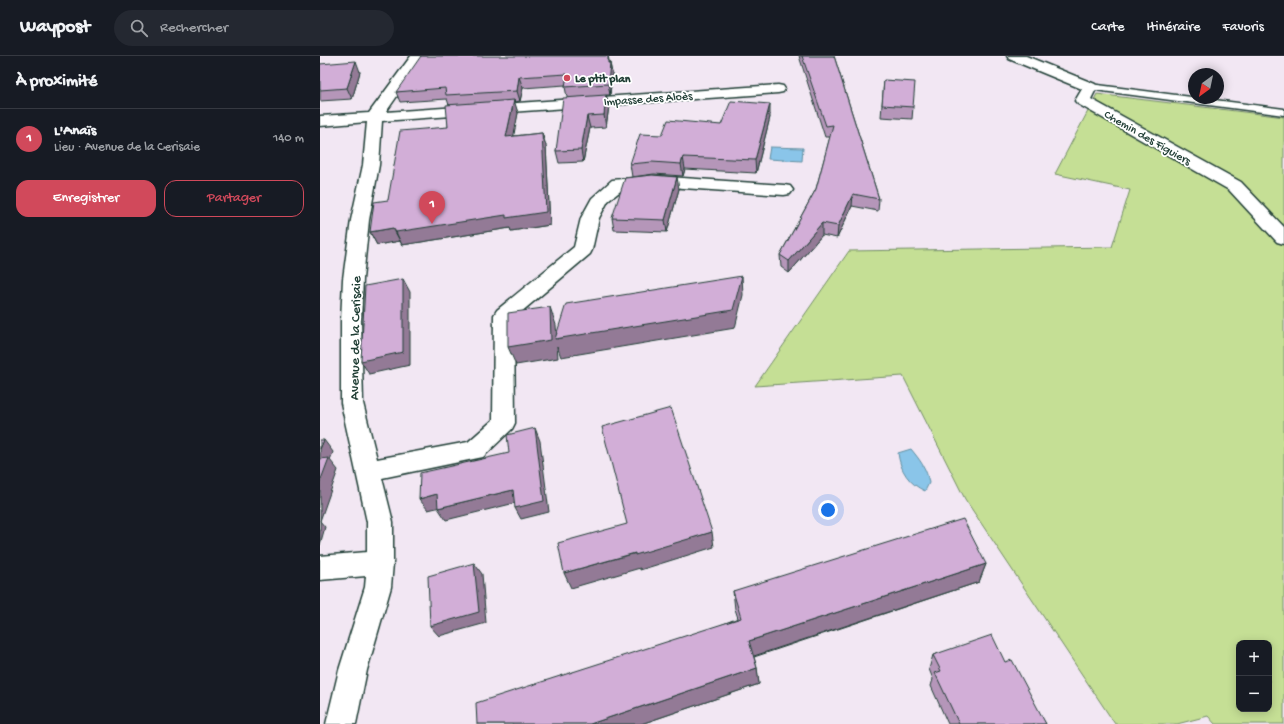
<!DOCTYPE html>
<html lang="fr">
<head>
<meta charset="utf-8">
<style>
	body { margin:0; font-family:"Gochi Hand",sans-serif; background:#242831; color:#f1f3f6 }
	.controls { position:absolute; right:12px; bottom:12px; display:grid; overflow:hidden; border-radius:8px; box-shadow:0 2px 10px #0003 }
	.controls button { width:36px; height:36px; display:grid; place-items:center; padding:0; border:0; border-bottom:1px solid #363941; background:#171b24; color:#f1f3f6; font:20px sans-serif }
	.compass { position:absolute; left:868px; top:12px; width:36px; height:36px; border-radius:50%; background:#171b24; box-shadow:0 2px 10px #0003; rotate:213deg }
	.you { position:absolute; left:508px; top:454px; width:14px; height:14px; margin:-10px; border:3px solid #fff; border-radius:50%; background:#1a73e8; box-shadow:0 0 0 6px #1a73e833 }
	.badge { display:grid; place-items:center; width:26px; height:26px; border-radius:50%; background:#d1495b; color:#fff; font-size:13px; font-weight:700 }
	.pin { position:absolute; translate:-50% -33px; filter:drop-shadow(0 1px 2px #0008) }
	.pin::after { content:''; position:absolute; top:21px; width:14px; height:12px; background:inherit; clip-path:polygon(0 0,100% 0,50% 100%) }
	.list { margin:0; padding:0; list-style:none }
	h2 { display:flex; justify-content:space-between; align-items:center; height:52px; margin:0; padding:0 16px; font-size:17px }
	h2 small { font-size:13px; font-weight:400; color:#9ea1a6 }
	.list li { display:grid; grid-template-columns:26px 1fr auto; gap:12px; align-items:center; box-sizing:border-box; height:60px; padding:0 16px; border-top:1px solid #363941 }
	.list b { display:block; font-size:15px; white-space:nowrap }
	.list p { margin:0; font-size:13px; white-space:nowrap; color:#9ea1a6 }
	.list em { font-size:13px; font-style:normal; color:#9ea1a6 }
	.actions { display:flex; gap:8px; padding:12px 16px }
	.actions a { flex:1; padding:9px 0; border:1px solid #d1495b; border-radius:12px; text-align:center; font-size:14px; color:#d1495b }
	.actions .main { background:#d1495b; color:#fff }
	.icon { flex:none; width:22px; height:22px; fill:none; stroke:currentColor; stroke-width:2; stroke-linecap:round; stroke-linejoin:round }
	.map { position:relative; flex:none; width:964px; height:668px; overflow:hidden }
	header { display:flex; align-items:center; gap:24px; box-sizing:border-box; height:56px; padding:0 20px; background:#171b24; border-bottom:1px solid #363941 }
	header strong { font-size:19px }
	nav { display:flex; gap:22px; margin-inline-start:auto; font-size:14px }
	.search { width:280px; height:36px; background:#242831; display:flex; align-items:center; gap:10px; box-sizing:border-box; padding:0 14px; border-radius:22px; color:#9ea1a6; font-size:15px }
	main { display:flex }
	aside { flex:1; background:#171b24 }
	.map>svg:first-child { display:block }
	.green { fill:#c5df95; stroke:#728e64; fill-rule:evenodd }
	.water { fill:#8ac5e9; stroke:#5f8fa1 }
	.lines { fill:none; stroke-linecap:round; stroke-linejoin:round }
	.service-casing { stroke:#1f3d34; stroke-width:3 }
	.minor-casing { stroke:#1f3d34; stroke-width:3 }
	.service { fill:#fff; fill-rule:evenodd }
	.minor { fill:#fff; fill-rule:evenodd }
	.wall { fill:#b596b9; stroke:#1f3d34 }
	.shaded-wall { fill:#937a96; stroke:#1f3d34 }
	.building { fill:#d2aed7; stroke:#1f3d34 }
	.poi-dot { fill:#d1495b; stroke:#fff; stroke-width:1.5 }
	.labels { text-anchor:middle; stroke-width:3.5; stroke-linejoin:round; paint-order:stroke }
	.far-poi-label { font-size:12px; font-weight:bold; fill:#1f3d34; stroke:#fff; text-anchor:start }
	.far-street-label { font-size:12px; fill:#1f3d34; stroke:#fff }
	.street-label { font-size:14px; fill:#1f3d34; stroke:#fff }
</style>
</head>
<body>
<header>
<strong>Waypost</strong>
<div class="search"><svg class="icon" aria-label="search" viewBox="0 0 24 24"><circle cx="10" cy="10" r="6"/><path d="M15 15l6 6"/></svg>Rechercher</div>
<nav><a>Carte</a><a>Itinéraire</a><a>Favoris</a></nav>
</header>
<main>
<aside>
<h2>À proximité<small></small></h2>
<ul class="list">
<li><span class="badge">1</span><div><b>L'Anaïs</b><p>Lieu · Avenue de la Cerisaie</p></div><em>140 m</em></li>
</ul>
<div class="actions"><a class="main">Enregistrer</a><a>Partager</a></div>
</aside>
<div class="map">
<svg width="964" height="668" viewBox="0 0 964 668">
	<rect width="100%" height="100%" fill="#f2e7f3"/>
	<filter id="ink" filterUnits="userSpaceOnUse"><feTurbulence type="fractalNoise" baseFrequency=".025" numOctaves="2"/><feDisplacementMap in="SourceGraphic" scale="8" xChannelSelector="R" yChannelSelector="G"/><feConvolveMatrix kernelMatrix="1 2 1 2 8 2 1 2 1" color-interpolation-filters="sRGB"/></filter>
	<g filter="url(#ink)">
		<!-- green -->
		<path class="green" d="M777,38L964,61V668H895L888,660L857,668H795L645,443L583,320L435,330L529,195L792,191L810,134L735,118ZM919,587H949V653H919Z"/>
		<!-- water -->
		<g class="water">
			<path d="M450,91L483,92L482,105L448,103Z"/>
			<path d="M591,393C600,404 607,413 609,427L605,435C589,428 580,414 578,397Z"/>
		</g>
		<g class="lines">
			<defs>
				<path id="service" d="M770,28L964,53V59L767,33L766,31Z"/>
				<g id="minor">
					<path d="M91,0H105L66,56L458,29L463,30L465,33L463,36L458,37L62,65L59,109L49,164L43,223L41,265L43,347L57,403L148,386L173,364L174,259L177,254L254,191L261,162L272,142L292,124L334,120L464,129L470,130L473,134L470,138L464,139L334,130L303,133L288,145L279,162L272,194L270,198L194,262L195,367L192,373L163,401L62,422L73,466V507L71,531L47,614L36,668H6L19,614L45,531L46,520L0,524V500L47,496V466L21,347V265L23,223L31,164L43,109L47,66L0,70V60L49,57Z"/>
					<path d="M687,0H706L775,28L777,31L771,43L921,126L964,171V188L957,186L909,134L758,48L755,45L762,33L689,3Z"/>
				</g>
			</defs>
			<!-- service casing -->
			<use href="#service" class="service-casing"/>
			<!-- minor casing -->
			<use href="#minor" class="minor-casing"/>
			<!-- service -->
			<use href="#service" class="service"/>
			<!-- minor -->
			<use href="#minor" class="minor"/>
		</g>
		<!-- wall -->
		<g class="wall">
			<path d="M479,0H514L559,143L558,155L532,150L517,182L502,179L469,217L461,211L460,199L496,133L510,81H505Z"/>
			<path d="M290,7L292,17L290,39H286L289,50L286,71L270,72L263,106L239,107L236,95L247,41L245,31V29L203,32L200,45L194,46L198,57L193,80L222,77L226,90L230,169L191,175L190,172L82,189L80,185L57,189L50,176L68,144L128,71L129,49L127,43L80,46L76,36Z"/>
			<path d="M0,8L40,16L32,43L0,45Z"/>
			<path d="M564,24L593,51L592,63L561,61Z"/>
			<path d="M450,61L436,117L365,113L363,120L334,118L312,121L310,108L342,79Z"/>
			<path d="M359,133L347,176L294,174L292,162Z"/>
			<path d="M666,508L659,526L434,601L437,612L439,628L321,668H157L418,562L415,553L413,535Z"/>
			<path d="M613,599L685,606L726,668H628L611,630L613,623L609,613Z"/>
		</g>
		<!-- shaded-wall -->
		<g class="shaded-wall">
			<path d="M288,0L292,17L290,39L288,28Z"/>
			<path d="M36,5L40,16L32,43L27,32Z"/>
			<path d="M199,21L203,32L200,45L197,35Z"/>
			<path d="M286,39L289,50L286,71L284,59Z"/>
			<path d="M194,44L198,57L191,94L186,81Z"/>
			<path d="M450,48V61L436,117L435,104Z"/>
			<path d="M267,60L270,72L263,106L261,94Z"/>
			<path d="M222,77L226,90L230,169L191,175L190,172L82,189L76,176Z"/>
			<path d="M363,101L365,113L363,120L361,108Z"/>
			<path d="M357,121L359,133L347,176L345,164Z"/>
			<path d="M533,138L532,150L517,182L518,170Z"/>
			<path d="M502,167V179L469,217V205Z"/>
			<path d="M73,172L80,185L57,189L50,176Z"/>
			<path d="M422,220L423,239L415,272L241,301L237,290L238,302L196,309L188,291L230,251L236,269L237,283Z"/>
			<path d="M83,223L90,236V309L49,318L41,305Z"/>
			<path d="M215,372L220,385L229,456L201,463L195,452Z"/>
			<path d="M4,384L13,396L10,404L18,414L0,465L5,471L0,489V393Z"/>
			<path d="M193,434L199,446L126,464L118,452Z"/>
			<path d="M117,438L125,450L108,454L99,443Z"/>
			<path d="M392,476L394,491L320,514V512L251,532L244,517Z"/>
			<path d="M154,507L162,518L166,567L119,580L110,570Z"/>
			<path d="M666,508L659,526L431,601L429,585Z"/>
			<path d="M437,612L439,628L321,668H270Z"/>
		</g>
		<!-- building -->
		<g class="building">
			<path d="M101,0H288V7H290L288,28L245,31L247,18L199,21L197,35L126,39L125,32L76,36Z"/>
			<path d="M482,0H514L559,143L533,138L518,170L502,167L469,205L460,199L496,133L513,69L506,70Z"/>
			<path d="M36,5L27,32L0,34V8Z"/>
			<path d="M564,24L595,26L593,51L562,49Z"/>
			<path d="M286,39L284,59L267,60L261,94L236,95L243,42Z"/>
			<path d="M194,44L186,81L222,77L226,156L186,162V159L76,176L73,172L50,176L54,146L68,144L80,75L128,71L126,49Z"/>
			<path d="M411,45L450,48L435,104L363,101L361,108L332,106L310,108L320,78L342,79L348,64L401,69Z"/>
			<path d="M332,119L357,121L345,164L292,162L305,122Z"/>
			<path d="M422,220L413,254L235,283L246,248Z"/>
			<path d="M83,223V296L41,305L45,230Z"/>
			<path d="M230,251L231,284L188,291V257Z"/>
			<path d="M351,352L392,476L315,499V497L244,517L238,487L307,468L282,371Z"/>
			<path d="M215,372L224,445L195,452L193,434L118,452L117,438L99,443L100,417L189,397L187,379Z"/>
			<path d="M0,384H4L0,393Z"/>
			<path d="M9,402L0,426V403Z"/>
			<path d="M643,463L666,508L429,585L437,612L270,668H157L156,647L421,562L413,535Z"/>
			<path d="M154,507L159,556L110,570L108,520Z"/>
			<path d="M672,579L685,606L692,604L726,668H639L615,617L621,615L613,599Z"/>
		</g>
	</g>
	<!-- markers -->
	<circle class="poi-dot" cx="247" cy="22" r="4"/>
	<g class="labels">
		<!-- far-poi labels -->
		<g class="far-poi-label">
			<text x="255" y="26">Le ptit plan</text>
		</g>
		<!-- far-street labels -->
		<g class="far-street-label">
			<text transform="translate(328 42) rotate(-4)" y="4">Impasse des Aloès</text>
			<text transform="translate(828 81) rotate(30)" y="4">Chemin des Figuiers</text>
		</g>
		<!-- street labels -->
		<g class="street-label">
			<text transform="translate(34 282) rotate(-89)" y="5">Avenue de la Cerisaie</text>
		</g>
	</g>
</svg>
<div class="controls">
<button>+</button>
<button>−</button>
</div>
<svg class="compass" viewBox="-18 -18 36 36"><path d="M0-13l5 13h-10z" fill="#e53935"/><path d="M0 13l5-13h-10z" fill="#9ea1a6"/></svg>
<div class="you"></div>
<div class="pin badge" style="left:112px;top:168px">1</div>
</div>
</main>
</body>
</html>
